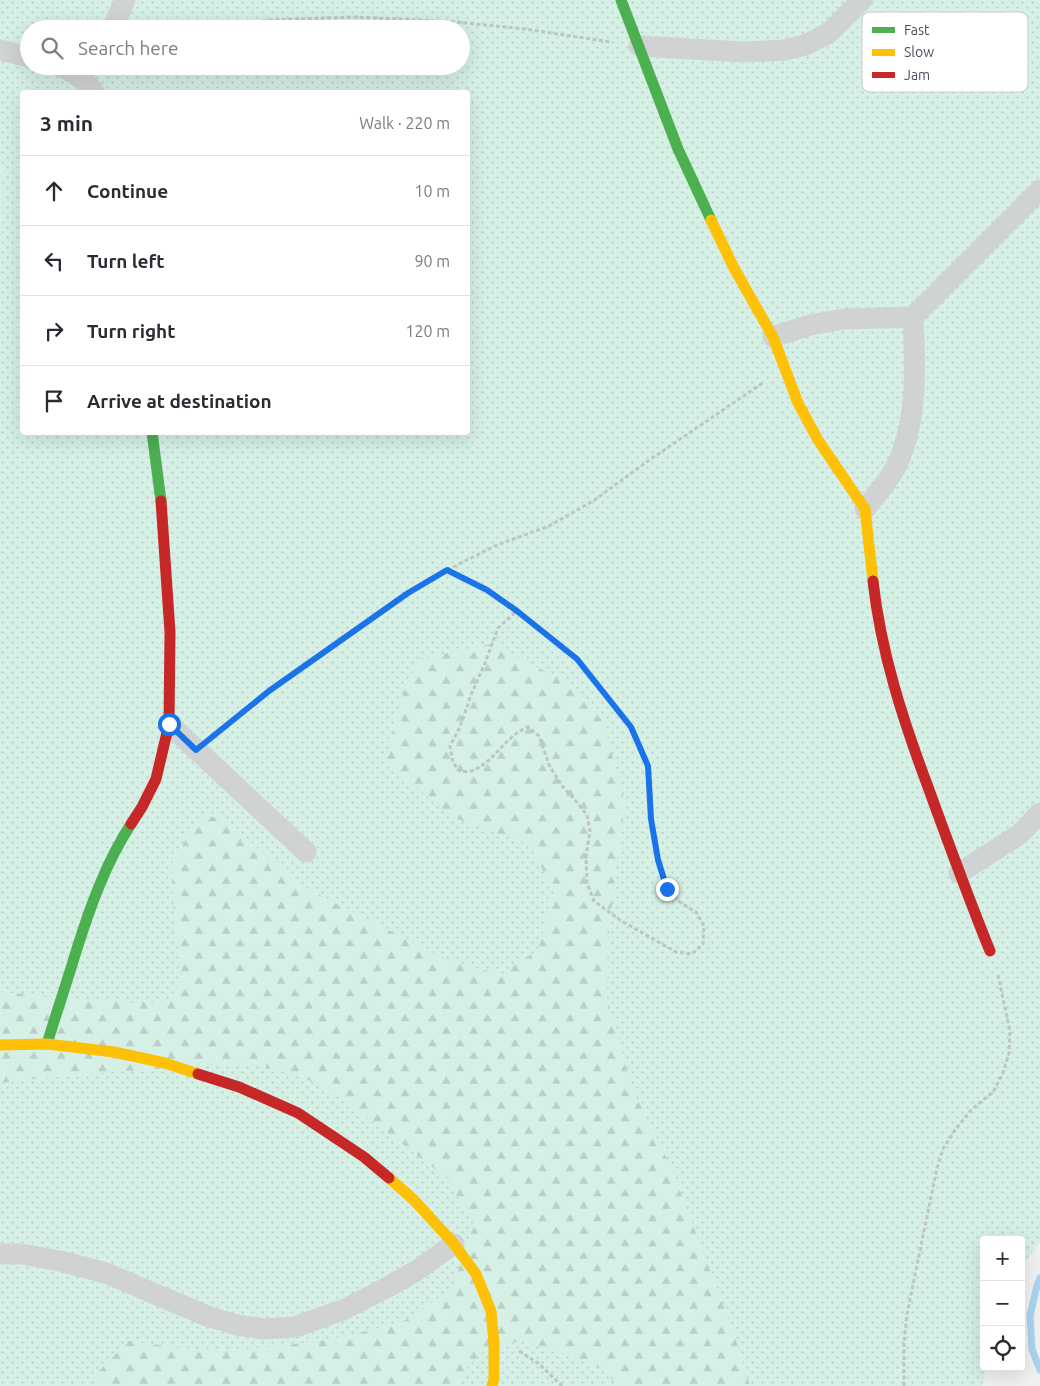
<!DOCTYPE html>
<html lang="en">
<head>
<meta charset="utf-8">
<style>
	body { margin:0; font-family:Ubuntu,sans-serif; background:#f2f2f3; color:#2b2b33 }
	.controls { position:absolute; right:15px; bottom:15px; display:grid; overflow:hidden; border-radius:5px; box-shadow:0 5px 20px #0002 }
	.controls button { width:45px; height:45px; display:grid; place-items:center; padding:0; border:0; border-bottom:1px solid #e1e1e2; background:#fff; color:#2b2b33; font:25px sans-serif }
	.stop { position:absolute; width:15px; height:15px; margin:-11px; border:4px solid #1a73e8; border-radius:50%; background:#fff }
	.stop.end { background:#1a73e8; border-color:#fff; box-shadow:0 1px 5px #0008 }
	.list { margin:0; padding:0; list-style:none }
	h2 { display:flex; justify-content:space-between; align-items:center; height:65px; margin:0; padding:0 20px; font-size:21px }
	h2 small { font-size:16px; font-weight:400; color:#7c7c81 }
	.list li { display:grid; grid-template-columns:32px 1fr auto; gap:15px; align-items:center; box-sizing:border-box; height:70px; padding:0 20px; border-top:1px solid #e1e1e2 }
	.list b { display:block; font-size:19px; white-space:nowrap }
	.list em { font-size:16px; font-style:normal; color:#7c7c81 }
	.icon { flex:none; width:28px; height:28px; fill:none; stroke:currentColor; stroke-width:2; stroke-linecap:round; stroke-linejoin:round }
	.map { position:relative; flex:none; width:1040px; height:1386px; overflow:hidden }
	.search { position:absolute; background:#fff; box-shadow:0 5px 20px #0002; left:20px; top:20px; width:450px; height:55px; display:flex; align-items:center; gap:12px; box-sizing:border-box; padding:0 18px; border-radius:28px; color:#7c7c81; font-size:19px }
	.panel { position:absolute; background:#fff; box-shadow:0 5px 20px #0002; left:20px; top:90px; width:450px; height:345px; border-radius:5px }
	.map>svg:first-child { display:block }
	.grass { fill:url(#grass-dots); fill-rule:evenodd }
	.forest { fill:url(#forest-firs) }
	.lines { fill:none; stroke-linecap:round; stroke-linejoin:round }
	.stream { stroke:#aad4ef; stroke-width:7 }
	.path { stroke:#bcc6c6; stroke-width:3; stroke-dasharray:4 2.5; stroke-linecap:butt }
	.street { stroke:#d0d2d4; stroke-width:21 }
	.fast { stroke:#4caf50; stroke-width:11 }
	.slow { stroke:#ffc107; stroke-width:11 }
	.jam { stroke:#c62828; stroke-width:11 }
	.route { stroke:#1a73e8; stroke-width:6 }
	.key { fill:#fff; stroke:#c8cacf; stroke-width:1 }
	.key-label { font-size:14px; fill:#48505e }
</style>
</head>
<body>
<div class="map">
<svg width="1040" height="1386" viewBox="0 0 1040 1386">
	<defs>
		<pattern id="grass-dots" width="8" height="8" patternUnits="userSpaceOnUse" patternTransform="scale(1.25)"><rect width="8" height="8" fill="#d6f0e5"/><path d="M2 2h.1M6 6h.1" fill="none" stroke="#b9d0c7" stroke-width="1.8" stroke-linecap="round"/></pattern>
		<pattern id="forest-firs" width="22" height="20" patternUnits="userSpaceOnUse" patternTransform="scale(1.25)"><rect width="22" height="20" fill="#d6f0e5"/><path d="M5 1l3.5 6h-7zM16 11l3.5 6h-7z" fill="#b9d0c7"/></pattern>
	</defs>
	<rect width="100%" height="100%" fill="#f2f1f1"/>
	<!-- grass -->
	<path class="grass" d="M0,0H1040V1242L1023,1265L1021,1269V1240H984V1367H987L982,1386H0ZM29,29H461V66H29ZM22,92H468V432H22Z"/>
	<!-- forest -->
	<g class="forest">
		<path d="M0,156L4,175L0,284Z"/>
		<path d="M492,644L564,681L603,721L625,802L609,927L607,997L631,1086L671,1167L734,1334L750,1386H619L599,1367L552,1349L520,1341L485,1350L469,1365L455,1386H95L98,1372L129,1341L189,1349L249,1350L340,1338L402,1322L452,1289L474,1225L447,1178L347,1102L298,1074L238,1063L70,1075L0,1083V992L135,1003L168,1002L183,977L174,922L172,864L199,817H223L298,884L449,961L501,974L538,950L554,892L530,845L449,816L386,760L403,694L419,659Z"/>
	</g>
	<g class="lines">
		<!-- stream -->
		<path class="stream" d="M1040,1278L1037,1286L1030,1316L1032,1349L1040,1370"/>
		<!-- path -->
		<g class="path">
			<path d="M211,29L269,20L356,17L457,22L525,29L611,42"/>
			<path d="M447,570L487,590L517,611L577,659L631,727L648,766L651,819L658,860L667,889L681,903L696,912L704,926L703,944L692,954L676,952L620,920L594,901L587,883L586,857L590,831L587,815L576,801L563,787L550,767L539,736L528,727C507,735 496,759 476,769C472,772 466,771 461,772L453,763L450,746L460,727L471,695L485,663L498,628L517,611"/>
			<path d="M214,735L269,691L407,593L447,570L497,545L549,526L593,501L648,461L764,382"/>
			<path d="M519,1351L538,1363L562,1386"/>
			<path d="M904,1386V1344L907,1314L937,1168L943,1149L955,1130L971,1110L993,1092L1003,1073L1009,1053L1010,1031L998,975"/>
		</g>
		<!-- street -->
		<g class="street">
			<path d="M112,29L125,0"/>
			<path d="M639,46L744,52L785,50L805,45L829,33L862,0"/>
			<path d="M0,50L29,57"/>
			<path d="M59,66C72,71 86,81 94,92"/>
			<path d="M773,337L810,325L844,319L913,317L1040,190"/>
			<path d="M865,509C878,493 892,477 900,458C918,414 915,364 913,317"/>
			<path d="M169,724L306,852"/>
			<path d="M959,873L1020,834L1040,813"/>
			<path d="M0,1254H22L60,1261L106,1273L207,1316L237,1325L264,1329L295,1327L345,1309L386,1288L416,1271L454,1244"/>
		</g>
		<!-- fast -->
		<g class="fast">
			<path d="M621,0L678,149L711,220"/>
			<path d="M152,432L161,501"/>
			<path d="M47,1044C56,1014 66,985 75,955C89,910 105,864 131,824"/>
		</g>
		<!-- slow -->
		<g class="slow">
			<path d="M711,220L734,268L773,337L798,403L818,440L865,509L873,581"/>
			<path d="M0,1045L47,1044L114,1052L165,1063L198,1074"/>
			<path d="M389,1178L414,1200L454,1244L476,1274L491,1311L494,1343V1379L492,1386"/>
		</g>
		<!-- jam -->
		<g class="jam">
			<path d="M873,581C881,653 903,720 928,787C948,842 968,897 990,951"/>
			<path d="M131,824L142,807L156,779L169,724L170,632L161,501"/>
			<path d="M198,1074L239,1087L298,1113L364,1157L389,1178"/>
		</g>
	</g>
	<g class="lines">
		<!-- route -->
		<path class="route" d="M169,724L196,750L269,691L408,593L447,570L487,590L517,611L577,659L631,727L648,766L651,819L658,860L667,889"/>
	</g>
	<!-- legend -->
	<rect x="862" y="12" width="166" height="80" rx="8" class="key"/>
	<rect x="872" y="27" width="23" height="6" fill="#4caf50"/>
	<rect x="872" y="49" width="23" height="7" fill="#ffc107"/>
	<rect x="872" y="72" width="23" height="6" fill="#c62828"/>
	<g class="key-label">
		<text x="904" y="35">Fast</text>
		<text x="904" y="57">Slow</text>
		<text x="904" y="80">Jam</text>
	</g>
</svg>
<div class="controls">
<button>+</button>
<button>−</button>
<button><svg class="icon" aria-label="locate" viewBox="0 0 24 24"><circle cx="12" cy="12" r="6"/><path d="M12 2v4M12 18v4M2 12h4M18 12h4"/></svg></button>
</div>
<div class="stop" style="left:169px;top:724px"></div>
<div class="stop end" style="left:667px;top:889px"></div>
<div class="search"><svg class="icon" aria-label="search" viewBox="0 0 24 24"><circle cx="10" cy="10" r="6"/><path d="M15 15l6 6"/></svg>Search here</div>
<section class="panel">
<h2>3 min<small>Walk · 220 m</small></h2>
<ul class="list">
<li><svg class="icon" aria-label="ahead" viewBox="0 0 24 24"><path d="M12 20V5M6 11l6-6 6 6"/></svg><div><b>Continue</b></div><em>10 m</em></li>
<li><svg class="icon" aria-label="left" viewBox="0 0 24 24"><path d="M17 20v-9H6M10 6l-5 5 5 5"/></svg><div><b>Turn left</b></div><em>90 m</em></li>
<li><svg class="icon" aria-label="right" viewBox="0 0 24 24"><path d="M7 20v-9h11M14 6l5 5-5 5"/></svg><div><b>Turn right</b></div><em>120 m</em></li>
<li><svg class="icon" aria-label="arrive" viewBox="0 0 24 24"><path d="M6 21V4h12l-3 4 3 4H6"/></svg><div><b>Arrive at destination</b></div></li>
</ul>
</section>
</div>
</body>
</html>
